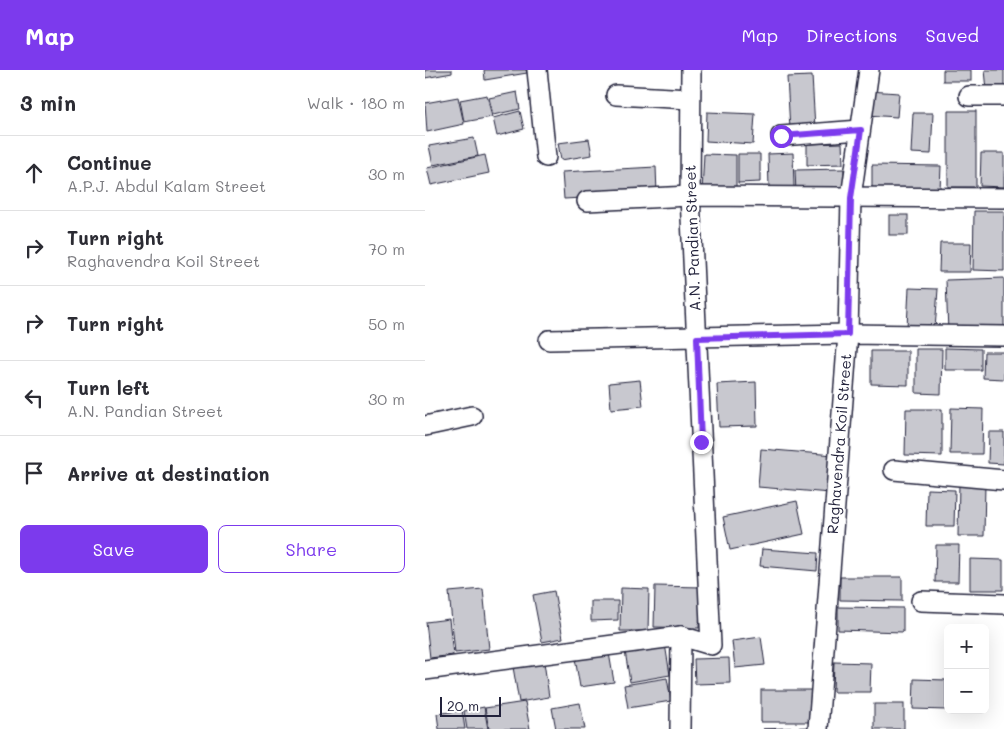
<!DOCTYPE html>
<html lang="en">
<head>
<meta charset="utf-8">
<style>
	body { margin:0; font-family:Mali,sans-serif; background:#f7f7f7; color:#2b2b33 }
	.controls { position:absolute; right:15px; bottom:15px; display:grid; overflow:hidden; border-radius:8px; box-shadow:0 5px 20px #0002 }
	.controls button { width:45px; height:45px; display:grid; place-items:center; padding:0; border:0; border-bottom:1px solid #e1e1e2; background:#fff; color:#2b2b33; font:25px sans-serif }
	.scale { position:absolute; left:15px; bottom:12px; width:61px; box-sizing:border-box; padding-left:5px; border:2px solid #22223b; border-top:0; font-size:14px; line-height:18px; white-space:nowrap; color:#22223b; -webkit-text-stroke:4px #fff; paint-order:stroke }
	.stop { position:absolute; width:15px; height:15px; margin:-11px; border:4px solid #7c3aed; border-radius:50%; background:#fff }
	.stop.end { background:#7c3aed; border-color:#fff; box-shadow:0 1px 5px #0008 }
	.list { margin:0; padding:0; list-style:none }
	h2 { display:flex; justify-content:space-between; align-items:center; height:65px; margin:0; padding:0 20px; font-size:21px }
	h2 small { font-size:16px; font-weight:400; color:#7c7c81 }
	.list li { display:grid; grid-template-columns:32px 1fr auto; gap:15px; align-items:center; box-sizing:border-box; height:75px; padding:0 20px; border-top:1px solid #e1e1e2 }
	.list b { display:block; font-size:19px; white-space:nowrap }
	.list p { margin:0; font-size:16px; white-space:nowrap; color:#7c7c81 }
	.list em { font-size:16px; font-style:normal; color:#7c7c81 }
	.actions { display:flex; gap:10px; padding:15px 20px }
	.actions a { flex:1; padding:11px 0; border:1px solid #7c3aed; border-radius:8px; text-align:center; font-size:18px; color:#7c3aed }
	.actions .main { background:#7c3aed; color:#fff }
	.icon { flex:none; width:28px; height:28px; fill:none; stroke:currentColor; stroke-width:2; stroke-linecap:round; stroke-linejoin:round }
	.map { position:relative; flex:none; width:579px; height:659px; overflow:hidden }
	header { display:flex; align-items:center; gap:30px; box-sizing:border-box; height:70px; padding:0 25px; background:#7c3aed; color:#fff }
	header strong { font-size:24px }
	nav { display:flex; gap:28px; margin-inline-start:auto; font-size:18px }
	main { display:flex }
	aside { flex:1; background:#fff }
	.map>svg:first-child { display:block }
	.building { fill:#c8c8cf; stroke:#22223b }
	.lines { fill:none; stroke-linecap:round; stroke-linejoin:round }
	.street-casing { stroke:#22223b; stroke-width:22 }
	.street { stroke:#fff; stroke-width:19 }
	.route { stroke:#7c3aed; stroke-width:6 }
	.labels { text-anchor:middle; stroke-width:5; stroke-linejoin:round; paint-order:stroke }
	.street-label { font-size:15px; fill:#22223b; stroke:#fff }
</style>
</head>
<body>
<header>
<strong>Map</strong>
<nav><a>Map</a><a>Directions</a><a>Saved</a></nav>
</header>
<main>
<aside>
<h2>3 min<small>Walk · 180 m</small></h2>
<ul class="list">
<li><svg class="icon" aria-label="ahead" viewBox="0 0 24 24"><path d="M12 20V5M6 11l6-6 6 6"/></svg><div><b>Continue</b><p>A.P.J. Abdul Kalam Street</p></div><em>30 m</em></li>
<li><svg class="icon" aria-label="right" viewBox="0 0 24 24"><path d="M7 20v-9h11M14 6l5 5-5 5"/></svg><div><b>Turn right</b><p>Raghavendra Koil Street</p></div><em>70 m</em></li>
<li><svg class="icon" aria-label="right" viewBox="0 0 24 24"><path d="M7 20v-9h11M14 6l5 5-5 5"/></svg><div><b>Turn right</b></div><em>50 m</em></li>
<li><svg class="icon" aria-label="left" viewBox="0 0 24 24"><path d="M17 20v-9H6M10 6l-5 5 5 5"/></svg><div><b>Turn left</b><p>A.N. Pandian Street</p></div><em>30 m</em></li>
<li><svg class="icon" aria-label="arrive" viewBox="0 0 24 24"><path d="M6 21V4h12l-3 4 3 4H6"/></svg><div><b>Arrive at destination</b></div></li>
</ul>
<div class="actions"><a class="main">Save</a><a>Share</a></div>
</aside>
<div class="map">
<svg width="579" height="659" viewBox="0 0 579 659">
	<rect width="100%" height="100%" fill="#fff"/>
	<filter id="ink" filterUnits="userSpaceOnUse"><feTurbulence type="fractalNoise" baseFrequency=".02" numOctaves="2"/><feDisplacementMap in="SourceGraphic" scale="10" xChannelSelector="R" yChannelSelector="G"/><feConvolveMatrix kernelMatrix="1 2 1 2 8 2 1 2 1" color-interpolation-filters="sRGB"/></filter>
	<g filter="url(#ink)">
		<!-- building -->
		<g class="building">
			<path d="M0,0H27V3L0,8Z"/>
			<path d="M59,0H101L102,3L60,10Z"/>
			<rect x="518" y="0" width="28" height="11"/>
			<path d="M560,0H579V19L562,20Z"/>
			<path d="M387,6L390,58L365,59L362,7Z"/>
			<path d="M444,21L474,23L472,47L442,45Z"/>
			<path d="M92,22L95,39L68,45L64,28Z"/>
			<path d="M62,25L67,47L39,52L35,30Z"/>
			<path d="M33,27L39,54L2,62L0,33Z"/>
			<path d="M95,41L99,59L72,66L68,48Z"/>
			<rect x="523" y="41" width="28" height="76"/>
			<path d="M282,42L330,44L328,74L281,71Z"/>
			<path d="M488,43H508L506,84L486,83Z"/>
			<path d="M49,68L53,86L8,95L4,76Z"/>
			<path d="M164,69L167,85L136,90L133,73Z"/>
			<path d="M417,73L418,94L382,95V74Z"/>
			<path d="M368,83L369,117L344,118L343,84Z"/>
			<path d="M556,83H579V117L555,116Z"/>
			<path d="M279,84L311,85V124L277,122Z"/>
			<path d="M313,84H335V112L313,113Z"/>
			<path d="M60,85L64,103L6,115L2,98Z"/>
			<path d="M447,95L516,96L515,119L447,118Z"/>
			<path d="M231,97L232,124L139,129L137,102Z"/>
			<path d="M419,99V122L371,123L370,100Z"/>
			<path d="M549,141H579V201L548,200Z"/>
			<rect x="464" y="145" width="19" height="20"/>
			<path d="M515,173H546L545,202H514Z"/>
			<path d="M579,208V259L523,262L521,210Z"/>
			<path d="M484,218L513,219L510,259L482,257Z"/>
			<path d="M520,278L556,279V300H520Z"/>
			<path d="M491,279H517L516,324L491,323Z"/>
			<path d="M446,281H483V315L446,314Z"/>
			<path d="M559,282H579V309L558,308Z"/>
			<path d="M215,310L218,336L186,339L184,313Z"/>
			<path d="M331,312L332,356L294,357L292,314Z"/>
			<path d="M526,338L558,339L557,384H525Z"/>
			<path d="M481,339H517V386L480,385Z"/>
			<path d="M564,362H579V394L563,393Z"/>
			<path d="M336,379L409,385L405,423L333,417Z"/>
			<path d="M534,413H560L559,466H533Z"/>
			<path d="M502,419L530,420L529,456H501Z"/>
			<path d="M372,431L379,464L305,480L298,447Z"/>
			<path d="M511,475H534L533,512H510Z"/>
			<path d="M337,479L393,483L392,501L335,496Z"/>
			<path d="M545,489L578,490V520H545Z"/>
			<path d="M415,507H477V531L415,530Z"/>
			<path d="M230,516L276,517L274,558L229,557Z"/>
			<path d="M196,518L224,519L223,561H195Z"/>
			<path d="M58,519L64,579L30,583L24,522Z"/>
			<path d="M129,521L138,568L117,572L108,525Z"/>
			<path d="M166,531H193V550L166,551Z"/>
			<path d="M413,537L478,538V562L413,560Z"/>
			<path d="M24,549L28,585L5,588L1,552Z"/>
			<path d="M336,567L340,595L310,598L307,571Z"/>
			<path d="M240,574L245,605L205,612L200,581Z"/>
			<path d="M184,583L189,612L155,617L150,588Z"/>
			<path d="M304,588L305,613L270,614L269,589Z"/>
			<path d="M119,592L124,627L94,632L88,597Z"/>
			<path d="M409,592L446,593L445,622H408Z"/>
			<path d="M242,608L246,631L203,638L199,615Z"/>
			<path d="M489,609L521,610V640L488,639Z"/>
			<rect x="336" y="620" width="53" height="32"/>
			<path d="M100,632L105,659H64L60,638Z"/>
			<path d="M155,633L160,659H131L127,638Z"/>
			<rect x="449" y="634" width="30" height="25"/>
			<path d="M59,637L63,659H42L39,641Z"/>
			<path d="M37,640L40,659H14L12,644Z"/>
			<path d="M385,657V659H338Z"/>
		</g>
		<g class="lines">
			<defs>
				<g id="street">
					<path d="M112,0L121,87"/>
					<path d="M191,25L265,29"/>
					<path d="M544,26H579"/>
					<path d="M356,66L435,60"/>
					<path d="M162,131L265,126L579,128"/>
					<path d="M124,270L423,264L579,266"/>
					<path d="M0,356L47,346"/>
					<path d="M469,400L579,410"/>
					<path d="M496,531L579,534"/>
					<path d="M0,600L256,566L286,575L265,126L266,0"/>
					<path d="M255,659L256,566"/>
					<path id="s1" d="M393,659L423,264L426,127L444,0"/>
				</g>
			</defs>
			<!-- street casing -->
			<use href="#street" class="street-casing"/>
			<!-- street -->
			<use href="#street" class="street"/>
		</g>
	</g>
	<g class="lines" filter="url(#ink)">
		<!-- route -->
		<path class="route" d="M276,372L272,268L423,264L426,128L436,60L356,66"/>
	</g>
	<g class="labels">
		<!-- street labels -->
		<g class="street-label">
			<text transform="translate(268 168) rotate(-92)" y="5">A.N. Pandian Street</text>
			<text dy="5" stroke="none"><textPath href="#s1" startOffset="286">Raghavendra Koil Street</textPath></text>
		</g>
	</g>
</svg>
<div class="controls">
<button>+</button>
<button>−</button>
</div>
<div class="scale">20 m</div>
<div class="stop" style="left:356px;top:66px"></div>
<div class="stop end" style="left:276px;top:372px"></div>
</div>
</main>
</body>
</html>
